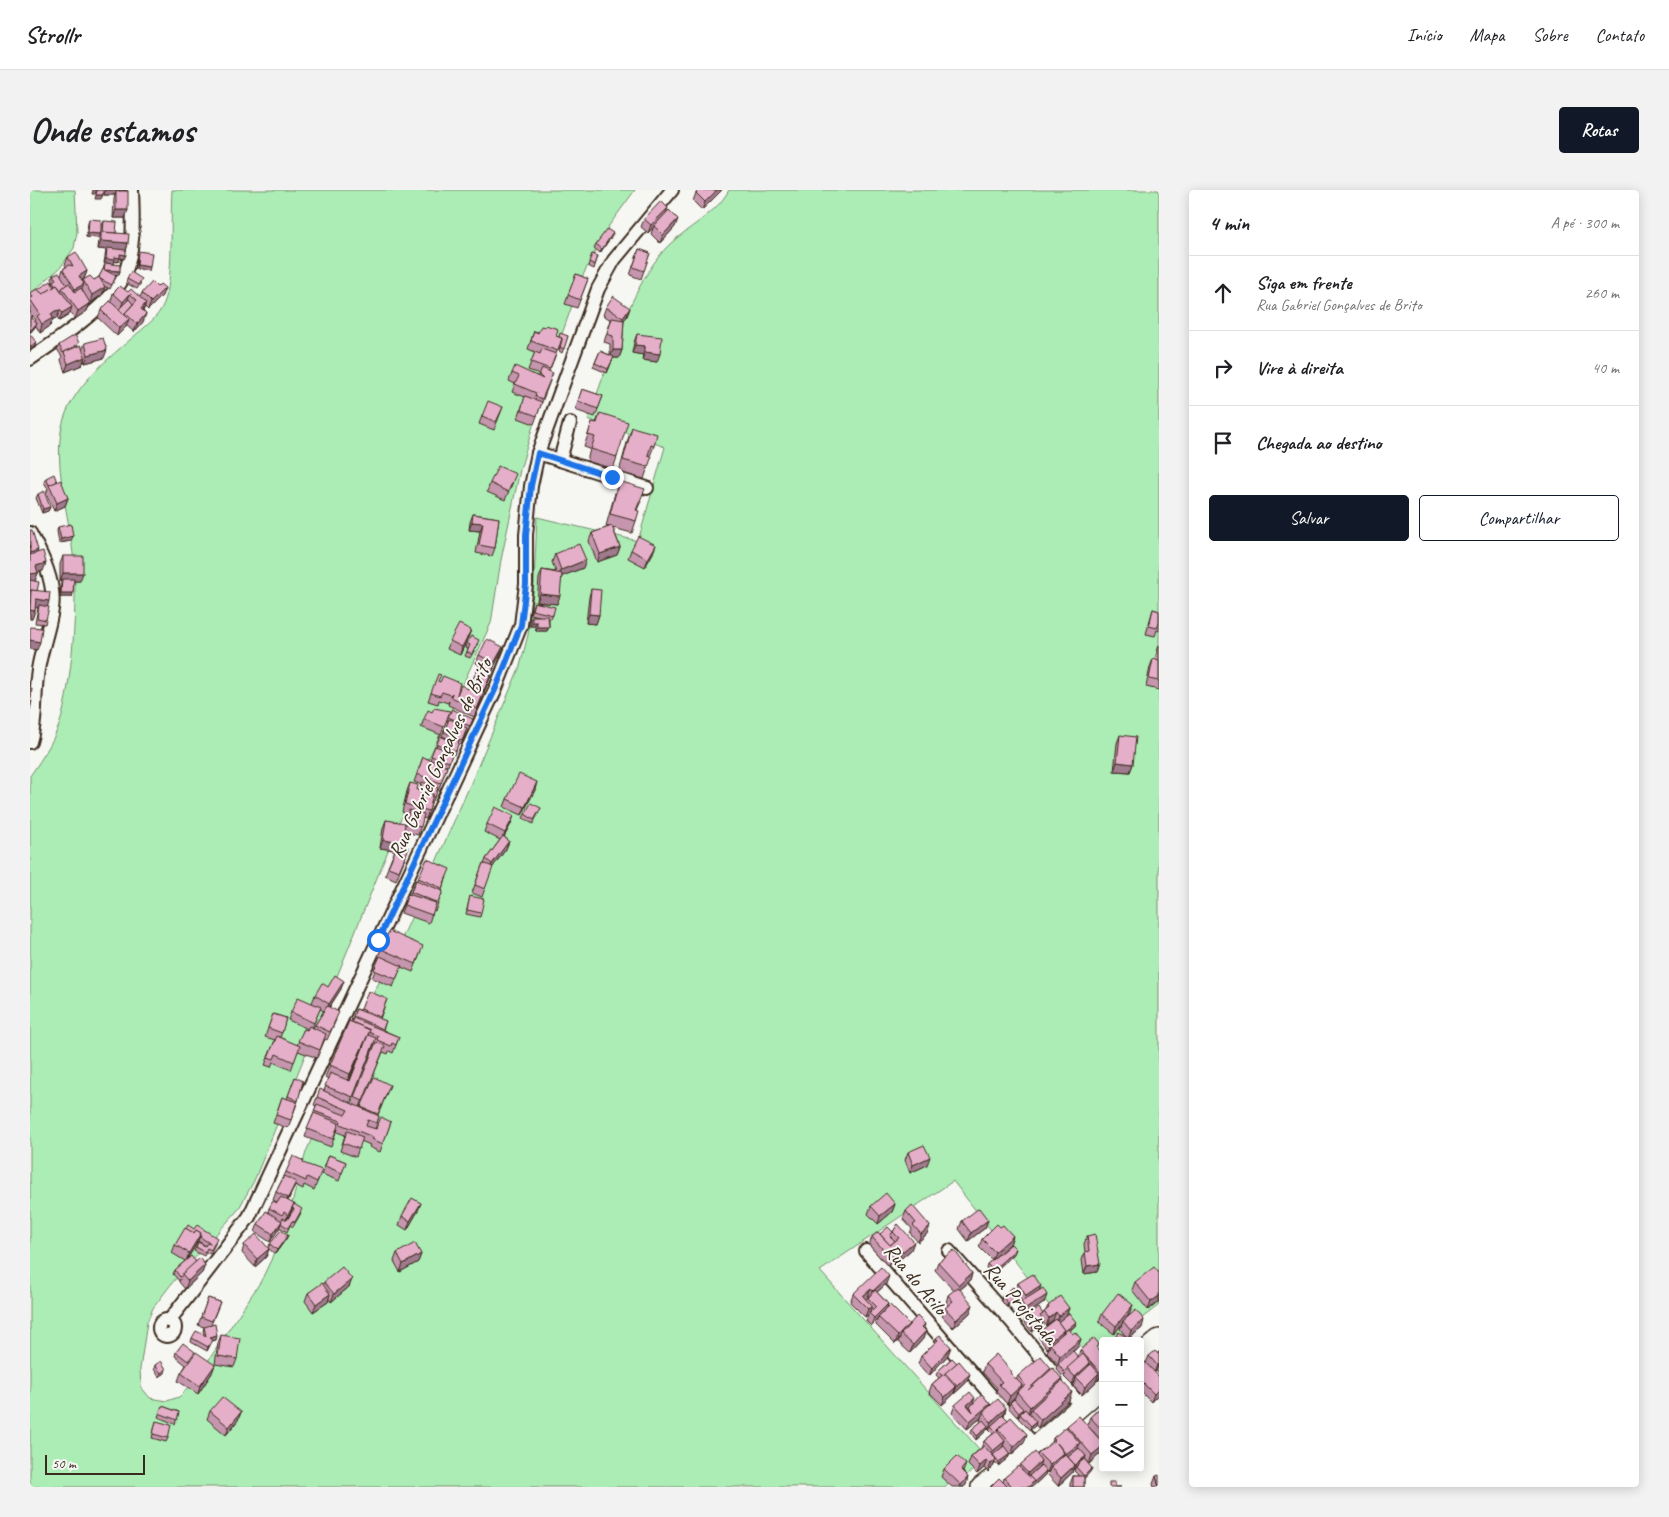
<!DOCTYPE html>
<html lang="pt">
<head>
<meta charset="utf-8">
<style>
	body { margin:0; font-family:Caveat,sans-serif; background:#f2f2f2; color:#202124 }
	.controls { position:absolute; right:15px; bottom:15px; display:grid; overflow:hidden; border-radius:5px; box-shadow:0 2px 12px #0003 }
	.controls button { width:45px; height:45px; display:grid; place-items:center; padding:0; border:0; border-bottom:1px solid #e0e0e0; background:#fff; color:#202124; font:25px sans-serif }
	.scale { position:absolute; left:15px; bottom:12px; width:100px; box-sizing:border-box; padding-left:5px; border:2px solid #3b2a1e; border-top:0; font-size:14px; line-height:18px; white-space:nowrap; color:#3b2a1e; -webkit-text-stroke:4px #f6f6f2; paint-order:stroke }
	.stop { position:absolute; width:15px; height:15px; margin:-11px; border:4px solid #1a73e8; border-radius:50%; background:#fff }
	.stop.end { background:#1a73e8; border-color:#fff; box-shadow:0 1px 5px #0008 }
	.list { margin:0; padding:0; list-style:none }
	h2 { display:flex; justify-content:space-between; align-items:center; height:65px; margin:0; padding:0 20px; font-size:21px }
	h2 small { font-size:16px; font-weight:400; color:#757577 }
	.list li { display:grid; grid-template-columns:32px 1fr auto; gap:15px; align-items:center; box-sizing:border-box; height:75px; padding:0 20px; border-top:1px solid #e0e0e0 }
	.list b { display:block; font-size:19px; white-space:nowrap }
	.list p { margin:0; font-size:16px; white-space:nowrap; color:#757577 }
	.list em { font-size:16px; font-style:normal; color:#757577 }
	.actions { display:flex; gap:10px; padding:15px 20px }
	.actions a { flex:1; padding:11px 0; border:1px solid #111827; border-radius:5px; text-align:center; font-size:18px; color:#111827 }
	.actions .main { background:#111827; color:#fff }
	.icon { flex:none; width:28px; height:28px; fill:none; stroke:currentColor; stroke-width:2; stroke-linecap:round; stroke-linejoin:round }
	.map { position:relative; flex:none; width:1129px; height:1297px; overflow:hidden; border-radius:5px }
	header { display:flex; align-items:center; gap:30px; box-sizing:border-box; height:70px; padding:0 25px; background:#fff; border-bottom:1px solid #e0e0e0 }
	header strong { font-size:24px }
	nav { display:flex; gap:28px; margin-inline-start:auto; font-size:18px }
	.intro { display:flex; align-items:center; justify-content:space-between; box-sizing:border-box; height:120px; padding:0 30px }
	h1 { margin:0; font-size:35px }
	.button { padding:12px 22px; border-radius:5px; background:#111827; color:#fff; font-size:18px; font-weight:700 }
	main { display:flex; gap:30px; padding:0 30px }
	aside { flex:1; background:#fff; border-radius:5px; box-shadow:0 2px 12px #0003 }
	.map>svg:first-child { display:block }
	.green { fill:#acedb6; stroke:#748c6a }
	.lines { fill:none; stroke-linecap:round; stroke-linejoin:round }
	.street-casing { stroke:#3b2a1e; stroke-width:16 }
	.secondary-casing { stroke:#3b2a1e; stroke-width:22 }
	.street { stroke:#f6f6f2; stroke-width:12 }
	.secondary { stroke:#f6f6f2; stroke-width:19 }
	.wall { fill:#c596ad; stroke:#3b2a1e; fill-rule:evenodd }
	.shaded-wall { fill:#a07a8d; stroke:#3b2a1e }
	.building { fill:#e5afc9; stroke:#3b2a1e }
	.route { stroke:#1a73e8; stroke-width:6 }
	.labels { text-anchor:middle; stroke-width:4; stroke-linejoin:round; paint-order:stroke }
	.street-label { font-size:21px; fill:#3b2a1e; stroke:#f6f6f2 }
</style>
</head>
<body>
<header>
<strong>Strollr</strong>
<nav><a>Início</a><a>Mapa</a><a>Sobre</a><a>Contato</a></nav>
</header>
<div class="intro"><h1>Onde estamos</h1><a class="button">Rotas</a></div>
<main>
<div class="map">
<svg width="1129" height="1297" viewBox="0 0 1129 1297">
	<rect width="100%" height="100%" fill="#f6f6f2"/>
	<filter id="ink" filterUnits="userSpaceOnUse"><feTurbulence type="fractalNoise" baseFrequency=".02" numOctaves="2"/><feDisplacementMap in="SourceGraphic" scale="10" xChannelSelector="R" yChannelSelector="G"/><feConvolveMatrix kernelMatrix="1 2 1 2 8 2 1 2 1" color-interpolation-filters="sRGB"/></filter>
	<g filter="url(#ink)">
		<!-- green -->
		<g class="green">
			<path d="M0,0H45L47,42L44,58L30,78L0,104Z"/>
			<path d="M142,0H605L578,37L552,87L519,181L490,280L471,370L461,433L370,631L224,991L208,1020L142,1093L123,1118L117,1132L110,1179L111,1197L120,1208L137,1211L149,1207L154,1202L178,1171L231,1091L241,1070L262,1013L276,962L342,806L374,744L441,593L490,476L498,445L504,394L507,327L608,351L635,257L558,229C577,179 597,106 630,65C649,40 684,28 699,0H1129V1115L1082,1151H1073V1158L1060,1168L923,991L790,1081L958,1269L934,1287L914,1297H0V586C13,567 26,548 32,526C43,482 49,401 42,356C37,318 24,274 32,236C40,200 74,172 101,149C113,138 128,129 134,113C144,90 140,28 142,0Z"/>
		</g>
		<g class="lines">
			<defs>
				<g id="street">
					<path d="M0,169C25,152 81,114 93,88C105,62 103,28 102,0"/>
					<path d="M508,263L617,298"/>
					<path d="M530,270L540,233"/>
					<path d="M0,343C12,365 26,393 22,419C19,442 9,464 7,487C4,509 7,530 0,552"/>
					<path d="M836,1061L1005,1256"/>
					<path d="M919,1061L981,1131L1051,1216"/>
					<circle cx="137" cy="1138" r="8"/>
					<path d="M139,1131L219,1027L466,498L491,435L496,394V345L501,296L508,263L568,99L584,70L642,0"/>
				</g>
				<g id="secondary">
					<path d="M1110,1165L1129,1149"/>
					<path d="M951,1297L1005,1256L1073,1197"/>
				</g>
			</defs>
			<!-- street casing -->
			<use href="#street" class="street-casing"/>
			<!-- secondary casing -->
			<use href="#secondary" class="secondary-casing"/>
			<!-- street -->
			<use href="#street" class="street"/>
			<!-- secondary -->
			<use href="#secondary" class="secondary"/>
		</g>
		<!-- wall -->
		<g class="wall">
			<path d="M74,0H97L95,28H83L84,9L85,5H74Z"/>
			<path d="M692,0L672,20L663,11L666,3Z"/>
			<path d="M635,24L645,37L630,53L621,44L623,38L618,43L611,37L614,29Z"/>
			<path d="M59,29L72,42V35L74,31L98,53L94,69L90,68L88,72L84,71L83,74L74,73L76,60L68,59L69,48L56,47L58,33Z"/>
			<path d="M583,43L581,47L570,63L564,58L566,54Z"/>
			<path d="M609,59L620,63L611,89L600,85Z"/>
			<path d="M108,61L119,81L106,79L107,66Z"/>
			<path d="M562,64L568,66L564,79L558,76Z"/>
			<path d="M38,67L57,81L54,89L52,90L53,92V90H64L69,87L73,80L75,73L90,81L89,85L82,84L86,86L80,99L74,96L75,97L72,105L60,113L57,121L45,129L40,122L39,125L29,131L27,128L23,129L20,136L10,143L6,136L0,143V122L1,123L0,122V104L22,93L23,91L22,89L23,85H31L33,79L36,77L35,75ZM2,125L6,130L5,132L1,128Z"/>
			<path d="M546,84L558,89L547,118L535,114Z"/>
			<path d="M97,89L111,93L107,99L96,93Z"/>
			<path d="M98,102L110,107L112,103L132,106L118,120L115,117L113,121V132L104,142L96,135V137L87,146L68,128L71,120L81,111L83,103Z"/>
			<path d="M576,117L600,118L597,126L594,130L592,160L589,168H583L577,183L563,177L570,161L580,165V154L574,152L581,130L573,125Z"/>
			<path d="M504,141L529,147L538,146L532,163L529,161L531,154H530L519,181L520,191L512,212L504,234L488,228L495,207L482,202L485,194L479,191L482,183L508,186L509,184L498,180L505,162L498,159Z"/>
			<path d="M607,144L627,172L612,170L613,165L602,163L604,152Z"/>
			<path d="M55,153L74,168L55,173L54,169L52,175L35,182L31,170L32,167L27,159L29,155L48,156L52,160Z"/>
			<path d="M552,199L573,206L565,227L545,220Z"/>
			<path d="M473,217L464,240L449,234L452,226Z"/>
			<path d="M570,223L587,267L583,279L557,271L560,259L554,257L562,232L566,233Z"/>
			<path d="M602,237L624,256L620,266L618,277L614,289L589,282L598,249Z"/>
			<path d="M16,288L27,292L38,308L35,316L24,321L16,303L18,299L14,292Z"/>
			<path d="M589,291L611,311L607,320L606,331L602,343L583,338L590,357L587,365L567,372L559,351L562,343L579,337L576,336L585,303Z"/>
			<path d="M483,292L475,310L457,302L460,293Z"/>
			<path d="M8,304L20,317L18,321L12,323L6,308Z"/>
			<path d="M443,324L469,328L465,358L462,366L446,363L450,341L439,340L440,332Z"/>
			<path d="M28,337L41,351L29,353L27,341Z"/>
			<path d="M0,340L13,381L8,383L5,391L7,401L17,417L16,430L15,434L5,433L8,418L6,417L2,429H0Z"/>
			<path d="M601,360L623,363L615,377L598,368Z"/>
			<path d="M525,364L553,378L532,386L527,414L507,412L509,388L512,380L526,382L522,372Z"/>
			<path d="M33,366L50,391H44L43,403L42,407H30L31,391H30V374Z"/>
			<path d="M561,399L569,425L566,434L556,433L559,407Z"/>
			<path d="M504,412L523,425L521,429L519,428V437L517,441H506L505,436H500V430L502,426H509L500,424Z"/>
			<path d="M1123,419L1129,421V441L1127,440L1125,446L1116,444Z"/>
			<path d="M441,440L430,465L417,459L420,451Z"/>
			<path d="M437,453L448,454L440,468L435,466L438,459L436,458Z"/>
			<path d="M1129,455V500L1116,497L1120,477L1123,469H1125Z"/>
			<path d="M449,465H470L463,478L461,486L444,527L418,515L419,511L418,513L409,510L408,514L398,511L401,503L408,491L427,505L438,499L450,475L446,473Z"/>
			<path d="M402,522L443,529L438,540L437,539L431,555L428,554L424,565L422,564L418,576L400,570L405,556H406L410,546L417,549V548L412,546L418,532L417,531V529L411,545L391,537L394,529ZM428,536H429L424,549H423Z"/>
			<path d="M1090,545L1103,574L1100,582L1084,581L1087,553Z"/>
			<path d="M393,567L417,577L408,601H407L403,611H402L396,629L393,628L388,645L374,642L372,655L376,666L366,690L355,685L365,660L350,658L353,638L356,630L375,634L378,624L372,622L377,601L380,593L387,600H390L392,595L384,592Z"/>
			<path d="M505,600L492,625L474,617L477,609Z"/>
			<path d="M511,618L503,634L493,628L495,624Z"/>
			<path d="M457,634H481L474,647L479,651L476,659L462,678L452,707L442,703L453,673L454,674L456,669L470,650L454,642Z"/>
			<path d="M397,669L417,687L412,700L413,701L405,721L403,720L399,733L371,723L378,704H380L386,690H388Z"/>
			<path d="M440,706L451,723L450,727L436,724Z"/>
			<path d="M351,759L390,764L383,782L371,777L363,797L342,788L350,768L348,767Z"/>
			<path d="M298,797L311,799L299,818L306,830L297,850L295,849L287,868L268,861L261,880L243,872L241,877L235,875L245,850L235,847L243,824L256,828L250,848L267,855L274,839L277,840L278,839L258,830L261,822L282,813L285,805ZM290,819L294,821L283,838H282Z"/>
			<path d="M357,809L350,829L356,831L353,840L369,847L363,863L359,861L358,864L353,862L330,917L360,895L348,925L349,926L345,939H346L361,932L350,962L339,957L340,955L331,951L326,967L310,961L315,945L307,942L308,939H307L301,957L275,947L286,916L284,915L287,907L294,901L298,889L295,887L300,875L321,831L326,819L330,820L331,819ZM336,850V851L320,891H319ZM344,854H345L322,913H320Z"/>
			<path d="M265,887L268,911L258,938L243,933L252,907L257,909Z"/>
			<path d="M878,962L897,975L880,983L875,970Z"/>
			<path d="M299,965L316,972L309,991L292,984Z"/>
			<path d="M273,973L289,988L284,1000L274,995L273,999L265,995L258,1011L271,1023L263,1037L260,1035L257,1042L249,1037L240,1052L225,1042L228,1034L238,1022L239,1018L247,1012L243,1010L246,1002L256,982Z"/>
			<path d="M865,1014L862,1022L848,1034L838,1024L841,1016Z"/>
			<path d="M388,1021L377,1040L369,1035L372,1026Z"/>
			<path d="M876,1021L897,1044L888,1052L880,1043L882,1039L873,1029Z"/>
			<path d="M958,1030L955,1038L938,1051L929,1039L932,1031Z"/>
			<path d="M868,1034L881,1060L868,1071L866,1068L858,1076L839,1055L842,1047L850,1044L863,1042Z"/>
			<path d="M970,1037L983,1046L980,1054L962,1070L984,1064L962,1084L956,1078L957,1074L962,1070L949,1057L952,1049Z"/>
			<path d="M164,1039L186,1052L180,1064L176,1062L174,1066L164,1061L166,1057L176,1056L168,1051L158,1068L175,1075L172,1083L155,1099L149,1092L150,1089L149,1091L143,1084L145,1080L155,1071L142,1063L145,1055Z"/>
			<path d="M258,1045L256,1049L245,1064L239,1059L236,1067L225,1077L212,1063L214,1055L238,1058L240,1054Z"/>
			<path d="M1057,1046L1067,1082L1054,1084L1052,1070L1055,1062L1054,1054Z"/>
			<path d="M367,1063L391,1064L388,1072L370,1082L364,1071Z"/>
			<path d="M908,1072L942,1083L940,1091L930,1100L940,1123L923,1138L912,1126L915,1118L918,1116L916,1113L918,1105L924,1101L905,1080Z"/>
			<path d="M1129,1083V1112L1118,1120L1102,1100L1105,1092Z"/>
			<path d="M322,1089L319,1097L301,1112L299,1109L298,1112L283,1122L275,1111L278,1103L293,1094L294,1092Z"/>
			<path d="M988,1093L1009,1100L1014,1113L993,1127L988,1120L992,1112L988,1106V1108L976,1117L971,1110L972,1106L986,1100Z"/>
			<path d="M856,1094L847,1102L858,1114L857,1118L879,1134L878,1137L895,1134L894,1138L893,1149L880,1163L868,1152L870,1148L865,1154L846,1135L847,1130L841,1136L836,1131L839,1123L841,1122L840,1121L839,1124L835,1127L820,1112L823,1104Z"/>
			<path d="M178,1108L190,1112L181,1135L186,1150L182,1151L177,1161L161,1152L162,1148L174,1145L173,1141L174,1137L168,1135Z"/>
			<path d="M1018,1116L1039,1118L1036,1126L1046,1132L1045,1136L1039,1141L1042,1144L1051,1149L1048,1157L1043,1162L1048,1167L1050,1160L1067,1159L1073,1186L1068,1191L1067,1190L1066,1192L1052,1205L1043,1196L1045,1192L1042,1195L1034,1187L1036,1183L1032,1186L1026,1178L1028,1174L1017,1162L1019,1158L1017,1159L1009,1148L1012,1140L1024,1131L1023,1130L1016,1136L1013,1132L1012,1135L1002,1142L994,1132L995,1128L1013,1124L1014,1122L1016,1120Z"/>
			<path d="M1100,1123L1097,1127L1112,1138L1098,1149L1090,1139L1092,1134L1084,1144L1069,1132L1072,1124Z"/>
			<path d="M191,1145L207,1169L204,1177L185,1174L188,1153Z"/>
			<path d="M906,1148L918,1165L899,1186L888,1174L891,1166L904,1154Z"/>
			<path d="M146,1162L182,1183L168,1204L148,1191L151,1183L156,1175L145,1166Z"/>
			<path d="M1129,1165V1204L1121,1212L1110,1201V1175L1116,1173L1119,1166ZM1126,1181L1129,1184L1128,1186L1124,1182Z"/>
			<path d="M922,1168L937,1192L912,1215L899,1202L902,1194L909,1188L906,1185L908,1181Z"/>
			<path d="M955,1174L981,1184L986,1190L988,1186L1021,1178L1020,1180L1031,1192L1039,1211L1008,1238L1005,1234L1000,1240L988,1228L990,1225L987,1227L978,1217L980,1213L984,1209L985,1207L977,1214L966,1202L967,1198L952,1182Z"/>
			<path d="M125,1175L135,1183L129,1187L124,1179Z"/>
			<path d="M1073,1213V1252L1057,1235L1060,1227L1070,1218L1071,1215Z"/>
			<path d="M943,1214L976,1218L974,1226L994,1253L981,1265L980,1264L978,1268L968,1276L965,1273L963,1277L958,1282L954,1278L947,1284L938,1275L941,1267L951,1258L954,1251L963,1244L959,1240L960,1238L958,1240L957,1239V1240L946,1250L941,1243L942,1239L951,1232L950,1231L951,1228L937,1239L922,1223L925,1215Z"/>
			<path d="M132,1216L149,1222L145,1234L128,1227Z"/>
			<path d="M180,1221L211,1222L208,1230L196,1245L177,1229Z"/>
			<path d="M126,1231L138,1248L136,1252L122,1248Z"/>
			<path d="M1037,1236L1073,1253V1259L1071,1263L1059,1274L1055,1268L1054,1270L1062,1278L1060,1282L1054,1288V1297H1040V1294L1043,1286H1049L1044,1281L1045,1278L1043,1279L1042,1283L1028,1296L1018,1285L1019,1281L1017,1283L1016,1282L1015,1285L1002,1297H960L973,1292L974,1288L989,1277L990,1275L1007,1266L1008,1263L1022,1253L1023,1248L1037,1238Z"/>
			<path d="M936,1274L933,1282L936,1295L934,1297H922L911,1287L914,1279Z"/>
			<path d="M1126,1286L1129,1297H1124L1123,1294Z"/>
		</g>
		<!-- shaded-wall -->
		<g class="shaded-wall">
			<path d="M63,0H67L65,4H62Z"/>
			<path d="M75,0H97L95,5L86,1L85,5H74Z"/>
			<path d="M687,0H692L672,20L675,12Z"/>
			<path d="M66,5H73L71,9H65Z"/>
			<path d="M638,18L635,26L624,36L623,38L618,43L621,35Z"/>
			<path d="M86,20H98L95,28H83Z"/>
			<path d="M648,29L645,37L630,53L633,45Z"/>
			<path d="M58,43L71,44L69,48L56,47Z"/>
			<path d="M583,43L581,47L570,63L572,59Z"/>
			<path d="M71,51L98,53L96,61L68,59Z"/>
			<path d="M90,64L96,65L94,69L90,68L88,72L84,71L83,74L74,73L76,69L85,67Z"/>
			<path d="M107,75L120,77L119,81L106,79Z"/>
			<path d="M74,80L90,81L89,85L73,84Z"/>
			<path d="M57,81L54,89L46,94L49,86Z"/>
			<path d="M54,94L51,102L42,108L45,99Z"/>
			<path d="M75,97L72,105L60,113L57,121L45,129L48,121L60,113L62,105Z"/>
			<path d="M135,98L132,106L118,120L121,112Z"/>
			<path d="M100,104L97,112L90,120L93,112Z"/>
			<path d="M116,113L113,121L111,119Z"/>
			<path d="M42,117L39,125L29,131L32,123Z"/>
			<path d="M600,118L597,126L590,136L593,128Z"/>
			<path d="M30,120L27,128L23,129L20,136L10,143L12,134L21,124L25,121Z"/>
			<path d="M116,124L113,132L104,142L107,134Z"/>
			<path d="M99,129L96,137L87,146L89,138Z"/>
			<path d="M7,133L5,137L0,143V141Z"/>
			<path d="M6,152L5,156L0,160V157Z"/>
			<path d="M605,155L615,156L613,165L602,163Z"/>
			<path d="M77,160L74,168L55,173L58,165Z"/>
			<path d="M583,160H592L589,168H583L577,183L583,168H580Z"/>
			<path d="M615,162L630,164L627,172L612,170Z"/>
			<path d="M55,167L52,175L35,182L38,174Z"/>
			<path d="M38,308L35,316L24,321L27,313Z"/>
			<path d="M20,317L18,321L12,323L13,319Z"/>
			<path d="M442,332L453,333L450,341L439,340Z"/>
			<path d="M43,346L41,351L29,353L31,349Z"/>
			<path d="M626,355L623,363L615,377L618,369Z"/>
			<path d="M590,357L587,365L567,372L570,364Z"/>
			<path d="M8,360L5,368L0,370V363Z"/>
			<path d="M556,370L553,378L528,388L531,380Z"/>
			<path d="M16,373L13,381L3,384L6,376Z"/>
			<path d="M8,383L5,391L0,392V384Z"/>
			<path d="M33,383H53L50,391H32V389L31,391H30Z"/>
			<path d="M31,403H43L42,407H30Z"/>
			<path d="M510,404L530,406L527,414L507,412Z"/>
			<path d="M6,409L19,411L17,419L9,415L8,418L4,417Z"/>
			<path d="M0,420L5,421L2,429H0Z"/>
			<path d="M559,424L569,425L566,434L556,433Z"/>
			<path d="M502,432H507L505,436H500Z"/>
			<path d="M507,437H519L517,441H506Z"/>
			<path d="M441,440L438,448L430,465L432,457Z"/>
			<path d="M0,450L10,452L7,460L0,459Z"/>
			<path d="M473,457L470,465L462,481L464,473Z"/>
			<path d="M464,478L461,486L451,508L454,500Z"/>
			<path d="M1087,572L1103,574L1100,582L1084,581Z"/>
			<path d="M507,592L505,600L492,625L495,617Z"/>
			<path d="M484,626L481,634L472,651L475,643Z"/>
			<path d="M353,650L373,653L370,661L350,658Z"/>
			<path d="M479,651L476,659L459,682L462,674Z"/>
			<path d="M314,791L311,799L296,822L299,814Z"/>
			<path d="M340,840L335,852L316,896L320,884Z"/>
			<path d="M900,967L897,975L880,983L883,975Z"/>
			<path d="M266,992L263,1000L255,1016L258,1008Z"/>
			<path d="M391,1013L388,1021L377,1040L380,1031Z"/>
			<path d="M264,1014L261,1022L255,1033L258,1025Z"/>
			<path d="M865,1014L862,1022L848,1034L850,1026Z"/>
			<path d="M958,1030L955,1038L938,1051L941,1043Z"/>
			<path d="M252,1031L249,1039L240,1052L243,1044Z"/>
			<path d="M900,1036L897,1044L888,1052L891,1044Z"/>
			<path d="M171,1043L168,1051L156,1071L159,1063Z"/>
			<path d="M258,1045L256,1049L245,1064L247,1060Z"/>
			<path d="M983,1046L980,1054L962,1070L965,1062Z"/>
			<path d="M884,1052L881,1060L868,1071L871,1063Z"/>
			<path d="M239,1059L236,1067L225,1077L227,1069Z"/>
			<path d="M986,1059L984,1064L962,1084L963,1080Z"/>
			<path d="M869,1060L866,1068L858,1076L861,1068Z"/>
			<path d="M391,1064L388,1072L370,1082L373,1074Z"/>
			<path d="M1070,1074L1067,1082L1054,1084L1057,1076Z"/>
			<path d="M175,1075L172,1083L155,1099L158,1091Z"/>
			<path d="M942,1083L940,1091L926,1103L929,1095Z"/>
			<path d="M859,1086L856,1094L840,1109L843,1101Z"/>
			<path d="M322,1089L319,1097L301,1112L304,1104Z"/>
			<path d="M1011,1096L1008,1104L993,1114L996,1106Z"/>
			<path d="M841,1099L838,1107L832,1113L833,1106Z"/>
			<path d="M300,1104L298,1112L283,1122L286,1114Z"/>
			<path d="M989,1104L988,1108L976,1117L978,1113Z"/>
			<path d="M1017,1105L1014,1113L993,1127L996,1119Z"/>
			<path d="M1129,1106V1112L1118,1120L1121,1112Z"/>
			<path d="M858,1114L856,1122L848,1127L847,1130L841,1136L844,1128Z"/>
			<path d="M943,1115L940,1123L923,1138L926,1130Z"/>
			<path d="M1103,1115L1100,1123L1094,1132L1093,1131L1092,1134L1084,1144L1086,1136Z"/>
			<path d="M842,1116L839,1124L835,1127L838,1119Z"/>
			<path d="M1039,1118L1036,1126L1026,1134L1029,1126Z"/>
			<path d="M1026,1122L1023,1130L1016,1136L1019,1128Z"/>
			<path d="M1114,1130L1112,1138L1098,1149L1101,1141Z"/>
			<path d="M1013,1131L1012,1135L1002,1142L1003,1138Z"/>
			<path d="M1046,1132L1045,1136L1032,1146L1034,1142Z"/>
			<path d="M879,1134L876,1142L871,1144L870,1148L865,1154L868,1146Z"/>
			<path d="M1034,1140L1031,1148L1020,1154L1019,1158L1017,1159L1020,1151Z"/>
			<path d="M896,1141L893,1149L880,1163L883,1155Z"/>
			<path d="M187,1146L186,1150L182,1151L177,1161L178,1157L179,1148Z"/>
			<path d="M1051,1149L1048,1157L1028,1174L1030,1166Z"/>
			<path d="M921,1157L918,1165L899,1186L902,1178Z"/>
			<path d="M1060,1173L1057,1181L1046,1188L1045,1192L1042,1195L1045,1187Z"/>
			<path d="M1129,1173L1126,1181L1124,1183L1127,1175Z"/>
			<path d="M185,1175L182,1183L168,1204L170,1196Z"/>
			<path d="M136,1179L135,1183L129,1187L131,1183Z"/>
			<path d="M1073,1181V1186L1068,1191L1071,1183Z"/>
			<path d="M1069,1183L1066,1192L1052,1205L1055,1197Z"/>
			<path d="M940,1184L937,1192L924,1204L927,1196Z"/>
			<path d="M1032,1189L1029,1197L1001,1219L1000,1223L997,1226L1000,1217Z"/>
			<path d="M992,1195L989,1203L987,1202L985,1207L977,1214L980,1206Z"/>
			<path d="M926,1197L923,1205L912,1215L915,1207Z"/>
			<path d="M1129,1199V1204L1121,1212L1124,1204Z"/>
			<path d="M1042,1202L1039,1211L1008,1238L1011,1230Z"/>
			<path d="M945,1208L942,1216L934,1224L937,1215Z"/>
			<path d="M960,1214L958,1222H953L951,1228L937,1239L940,1231Z"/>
			<path d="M976,1218L973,1226L961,1236L958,1240L961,1232Z"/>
			<path d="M993,1219L992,1223L987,1227L989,1223Z"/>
			<path d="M211,1222L208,1230L196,1245L199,1237Z"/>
			<path d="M1006,1232L1005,1236L1000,1240L1001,1236Z"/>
			<path d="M958,1236L957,1240L946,1250L947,1246Z"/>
			<path d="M997,1244L994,1253L981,1265L984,1257Z"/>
			<path d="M975,1251L972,1259L960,1269L963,1261Z"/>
			<path d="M1050,1253L1047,1261L1033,1272L1036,1264Z"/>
			<path d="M1073,1256L1071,1263L1059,1274L1062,1265Z"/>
			<path d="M1034,1263L1031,1271L1021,1277L1019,1281L1017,1283L1020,1275Z"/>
			<path d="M980,1264L978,1268L968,1276L969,1272Z"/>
			<path d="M1056,1266L1055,1270L1043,1279L1042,1283L1028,1296L1031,1288Z"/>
			<path d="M966,1269L963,1277L958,1282L961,1274Z"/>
			<path d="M957,1270L954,1278L947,1284L950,1276Z"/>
			<path d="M1011,1271L1008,1279L995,1291L998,1283Z"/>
			<path d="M1062,1278L1060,1282L1053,1290L1054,1286Z"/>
			<path d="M1016,1281L1015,1285L1002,1297H999L1004,1291Z"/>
			<path d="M938,1287L936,1295L934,1297H930L931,1295Z"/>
		</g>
		<!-- building -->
		<g class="building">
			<path d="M67,0H73V5H66Z"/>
			<path d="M669,0H687L675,12L666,3Z"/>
			<rect x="86" y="1" width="12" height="19"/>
			<path d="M631,11L638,18L621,35L614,29Z"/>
			<path d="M639,20L648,29L633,45L624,36Z"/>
			<path d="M59,29L71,30V44L58,43Z"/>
			<path d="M74,31L87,32L86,43L73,42Z"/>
			<path d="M577,39L583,43L572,59L566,54Z"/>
			<path d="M71,42L99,44L98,53L71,51Z"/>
			<path d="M77,58L96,60V65L90,64V68L85,67V70L76,69Z"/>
			<path d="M609,59L620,63L614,81L603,77Z"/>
			<path d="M108,61L122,63L120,77L107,75Z"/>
			<path d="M46,62L57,81L49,86L54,94L45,99L33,79L39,75L43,76L38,67Z"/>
			<path d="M562,64L568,66L565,75L559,72Z"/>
			<path d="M75,73L90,75V81L74,80Z"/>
			<path d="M73,79L86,86L82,95L70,89L69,87Z"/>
			<path d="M29,82L37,95L31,100L27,95L25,96L23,91L26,89L23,85Z"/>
			<path d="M101,82L112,89L108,95L97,89Z"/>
			<path d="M546,84L558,89L550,110L538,105Z"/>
			<path d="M60,86L64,90L69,87L75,97L62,105L53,90Z"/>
			<path d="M21,91L24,97L13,104L7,100Z"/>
			<path d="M122,92L127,97L130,94L135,98L121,112L112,103Z"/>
			<path d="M39,93L45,102L51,98L60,113L48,121L32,98Z"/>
			<path d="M27,95L42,117L32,123L30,120L25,121L21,124L23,128L12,134L7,126L10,124L0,109L3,107L0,103L7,99L13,104Z"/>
			<path d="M90,96L98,102L101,99L116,113L111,119L116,124L107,134L95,123L107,110L100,104L93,112L83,103Z"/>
			<path d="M583,106L600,118L593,128L576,117Z"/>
			<path d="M99,109L103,114L94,124L89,119Z"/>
			<path d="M80,111L99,129L89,138L71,120Z"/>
			<path d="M1,128L7,133L0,141V129Z"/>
			<path d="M582,128L594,130L592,160H583V146L577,144Z"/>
			<path d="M516,135L528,139L526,146L532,148L528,161L501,151L504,141L508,143L511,136L515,137Z"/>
			<path d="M530,143L538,146L534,159L530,157L532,150V148L529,147Z"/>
			<path d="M0,144L6,152L0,157Z"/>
			<path d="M607,144L632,147L630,164L615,162V156L605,155Z"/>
			<path d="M45,145L49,153L39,160L34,162L33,163L29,155Z"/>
			<path d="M73,148L77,160L58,165L55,153Z"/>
			<path d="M51,155L55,167L38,174L34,162Z"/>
			<path d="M512,159L526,164L520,179L501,172L505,162L510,164Z"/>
			<path d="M570,161L584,167L578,179L565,173Z"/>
			<path d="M485,176L513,189L509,185L512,178L523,183L512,209L505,206L506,203L485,194L489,186L482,183Z"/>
			<path d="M552,199L573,206L568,219L548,211Z"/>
			<path d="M495,206L512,212L507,226L491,220Z"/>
			<path d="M458,211L473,217L466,232L452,226Z"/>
			<path d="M570,223L598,232L587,267L561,259L565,247L558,245L562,232L567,233Z"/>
			<path d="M602,237L627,244L624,256L621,255L618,265L622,266L618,277L593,270Z"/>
			<path d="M468,276L486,284L478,302L460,293Z"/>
			<path d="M24,284L27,292L19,295L16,288Z"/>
			<path d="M31,290L38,308L27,313L19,295Z"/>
			<path d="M589,291L615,299L606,320L609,321L606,331L580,324Z"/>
			<path d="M14,301L20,317L13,319L8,304Z"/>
			<path d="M443,324L469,328L465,358L449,355L453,333L442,332Z"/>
			<path d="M41,334L43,346L31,349L28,337Z"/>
			<path d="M582,336L590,357L570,364L562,343Z"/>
			<path d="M0,340H2L8,360L0,363Z"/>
			<path d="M608,346L626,355L618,369L601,360Z"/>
			<path d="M549,354L556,370L531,380L525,364Z"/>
			<path d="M13,361L16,373L6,376L8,383L0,384V365Z"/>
			<rect x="33" y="366" width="20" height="17"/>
			<path d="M512,380L532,384L530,406L510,404Z"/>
			<path d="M32,389H44L43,403H31Z"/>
			<path d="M0,390L9,392L7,401L1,400L0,402Z"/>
			<path d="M561,399L571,400L569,425L559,424Z"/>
			<path d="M1,400L20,402L19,411L6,409L5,421L0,420Z"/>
			<path d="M504,412L525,417L523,425L502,420Z"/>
			<path d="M9,415L19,417L16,430L7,428Z"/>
			<path d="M1123,419L1129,421V432L1127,438L1119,436Z"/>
			<path d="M502,426H518L519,437H507V432H502Z"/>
			<path d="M429,434L441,440L432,457L420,451Z"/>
			<path d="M0,437L12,438L10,452L0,450Z"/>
			<path d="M441,446L449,450L442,464L437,462L440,455L437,453Z"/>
			<path d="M457,449L473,457L464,473L449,465Z"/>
			<path d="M1123,469L1129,470V491L1119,489Z"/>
			<path d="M451,472L464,478L454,500L441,493Z"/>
			<path d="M408,484L411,485L408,491L410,492L413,486L430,493L427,505L431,495L438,499L440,495L447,498L446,502L448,499L454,502L447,519L421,507L422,503L421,505L412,502L410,506L401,503Z"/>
			<path d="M0,498H2L1,508H0Z"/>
			<path d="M0,511H2L0,520Z"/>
			<path d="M404,518L420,521L414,537L394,529L398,520L402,522Z"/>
			<path d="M422,519L443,529L440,536L418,527Z"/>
			<path d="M419,529L429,533L424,546L414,542Z"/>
			<path d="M430,535L437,538L432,551L425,548Z"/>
			<path d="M1090,545L1106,547L1103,574L1087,572Z"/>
			<path d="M410,546L417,549L418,547L429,551L426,561L407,554Z"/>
			<path d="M405,556L423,562L419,572L401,566Z"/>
			<path d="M393,567L417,577L411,593L387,584Z"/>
			<path d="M489,584L507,592L495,617L477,609Z"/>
			<path d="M392,592L408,598L405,607H403V604L390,600Z"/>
			<path d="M380,593L388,595L387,600L403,604L399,621L375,614Z"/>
			<path d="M501,613L511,618L504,630L495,624Z"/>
			<path d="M465,617L484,626L475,643L457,634Z"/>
			<path d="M379,620L394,624L391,637L376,634Z"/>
			<path d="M356,630L375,633L373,653L353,650Z"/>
			<path d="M473,646L479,651L462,674L456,669Z"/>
			<path d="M368,654L379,658L369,681L358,677Z"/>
			<path d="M397,669L420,679L412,698L388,688Z"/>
			<path d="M453,673L463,677L455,699L445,695Z"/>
			<path d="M386,690L413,701L408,713L381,702Z"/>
			<path d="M378,704L406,713L402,725L374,715Z"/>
			<path d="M440,706L454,709L451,723L437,720Z"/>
			<path d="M359,741L393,756L386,774L351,759Z"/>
			<path d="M350,766L372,776L366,789L344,780Z"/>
			<path d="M305,785L314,791L299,814L285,805L292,793L298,797Z"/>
			<path d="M338,801L357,809L350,827L331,819Z"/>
			<path d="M268,807L291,817L284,833L261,822Z"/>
			<path d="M297,816L309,822L300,842L285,835Z"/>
			<path d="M326,819L356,831L353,839L323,826Z"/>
			<path d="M243,824L256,828L252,843L238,838Z"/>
			<path d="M323,828L369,847L366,855L362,853L361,856L347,850L348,846L338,842L340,840L322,832Z"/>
			<path d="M319,831L340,840L320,884L300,875Z"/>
			<path d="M279,836L296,844L290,860L268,851L274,839L277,840Z"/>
			<path d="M338,845L346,848L323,907L295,896L300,883L320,891Z"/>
			<path d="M247,846L270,856L264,872L246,864L244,869L238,867Z"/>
			<path d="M346,852L355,856L333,911L324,907Z"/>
			<path d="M265,887L273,891L268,911L258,906Z"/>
			<path d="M344,887L360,895L348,924L331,917Z"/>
			<path d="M290,899L349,926L347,933L338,930L336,936L346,939L351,927L361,932L353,954L342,949L343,947L310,934L311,931L284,921L287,914L315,925L318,920L287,907Z"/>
			<path d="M252,907L267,912L261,930L246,925Z"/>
			<path d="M284,923L309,933L303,949L277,939Z"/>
			<path d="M317,941L333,947L329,959L313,953Z"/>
			<path d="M894,955L900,967L883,975L878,962Z"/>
			<path d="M299,965L316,972L312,983L295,976Z"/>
			<path d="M263,966L274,971L273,973L292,980L287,992L277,987L276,991L256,982Z"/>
			<path d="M254,986L266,992L258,1008L246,1002Z"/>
			<path d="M856,1003L865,1014L850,1026L841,1016Z"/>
			<path d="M251,1007L264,1014L258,1025L254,1022L252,1025L239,1018L243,1011L247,1013Z"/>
			<path d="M382,1008L391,1013L380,1031L372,1026Z"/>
			<path d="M264,1014L272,1019L265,1032L262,1031L258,1038L251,1033L252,1031H251L253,1028L257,1030L264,1019L262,1018Z"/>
			<path d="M882,1015L900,1036L891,1044L883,1035L886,1033L876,1021Z"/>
			<path d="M949,1018L958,1030L941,1043L932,1031Z"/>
			<path d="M236,1021L252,1031L243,1044L228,1034Z"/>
			<path d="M868,1034L884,1052L871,1063L869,1060L861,1068L842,1047L848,1042L860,1055L869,1048L863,1042Z"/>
			<path d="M967,1034L970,1037L973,1035L983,1046L965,1062L952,1049Z"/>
			<path d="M158,1035L164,1039L167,1035L187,1048L181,1060L177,1058L175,1062L166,1057L168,1052L175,1056L177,1053L181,1054L170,1047L171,1043L166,1040L164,1043L156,1039Z"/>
			<path d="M858,1037L863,1042L860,1046L865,1051L860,1055L850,1044Z"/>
			<path d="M155,1038L164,1043L166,1040L171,1043L159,1063L145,1055Z"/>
			<path d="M251,1040L258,1045L247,1060L240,1054Z"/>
			<path d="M226,1044L239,1059L227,1069L214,1055Z"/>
			<path d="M1065,1044L1070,1074L1057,1076L1055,1062L1059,1061L1057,1046Z"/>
			<path d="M385,1053L391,1064L373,1074L367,1063Z"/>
			<path d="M981,1054L986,1059L963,1080L957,1074Z"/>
			<path d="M924,1060L942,1083L929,1095L908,1072Z"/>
			<path d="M161,1066L166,1072L150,1087L145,1080Z"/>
			<path d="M170,1068L175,1075L158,1091L152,1084Z"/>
			<path d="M312,1077L322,1089L304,1104L294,1092Z"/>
			<path d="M851,1077L859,1086L843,1101L841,1099L833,1106L842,1116L838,1119L823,1104Z"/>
			<path d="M1124,1077L1129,1083V1106L1121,1112L1105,1092Z"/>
			<path d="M1003,1084L1011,1096L996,1106L988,1093Z"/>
			<path d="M292,1093L300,1104L286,1114L278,1103Z"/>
			<path d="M928,1097L943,1115L926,1130L915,1118L923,1111L918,1105Z"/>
			<path d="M983,1097L989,1104L978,1113L972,1106Z"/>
			<path d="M1013,1098L1017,1105L996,1119L991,1112Z"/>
			<path d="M845,1100L858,1114L844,1128L839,1123L846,1116L838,1108Z"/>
			<path d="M1088,1103L1103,1115L1086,1136L1072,1124Z"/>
			<path d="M1030,1106L1039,1118L1029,1126L1026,1122L1019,1128L1014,1122L1019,1118L1018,1116Z"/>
			<path d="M178,1108L190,1112L182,1131L171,1127Z"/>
			<path d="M860,1115L879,1134L868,1146L848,1127Z"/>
			<path d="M1009,1118L1013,1124L1010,1126L1013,1131L1003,1138L995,1128Z"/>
			<path d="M1106,1120L1114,1130L1101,1141L1093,1131Z"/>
			<path d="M1039,1123L1046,1132L1034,1142V1140L1028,1132Z"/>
			<path d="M887,1126L895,1134L892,1137L896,1141L883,1155L871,1144Z"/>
			<path d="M1026,1129L1034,1140L1020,1151L1012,1140Z"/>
			<path d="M185,1134L187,1146L179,1148L182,1150L178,1157L162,1148L166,1141L176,1146L174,1137Z"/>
			<path d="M1038,1139L1042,1144L1045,1142L1051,1149L1030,1166L1020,1154Z"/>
			<path d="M1088,1142L1097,1147L1095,1151H1084Z"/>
			<path d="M191,1145L210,1148L207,1169L188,1166Z"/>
			<path d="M910,1145L921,1157L902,1178L891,1166L908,1150L906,1148Z"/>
			<path d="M1064,1148L1069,1154L1066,1157L1073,1165V1181L1071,1183L1050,1160Z"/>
			<path d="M153,1153L165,1162L158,1171L146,1162Z"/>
			<path d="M1043,1161L1049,1168L1034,1182L1028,1174Z"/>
			<path d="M1125,1161L1129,1165V1173L1127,1175L1119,1166Z"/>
			<path d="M166,1162L185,1175L170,1196L151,1183Z"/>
			<path d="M966,1164L982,1182L980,1183L992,1195L980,1206L969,1194L972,1192L955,1174Z"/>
			<path d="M1053,1164L1060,1173L1045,1187L1037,1178Z"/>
			<path d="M1011,1166L1021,1178L998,1200L1023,1178L1032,1189L1000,1217L987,1202L995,1195L988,1186Z"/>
			<path d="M922,1168L927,1173L915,1184H914L912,1186L908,1181Z"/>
			<path d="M131,1171L136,1179L131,1183L125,1175Z"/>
			<path d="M929,1171L940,1184L927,1196L915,1183Z"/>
			<path d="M1114,1171L1129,1187V1199L1124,1204L1110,1190V1175Z"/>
			<path d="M1061,1174L1069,1183L1055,1197L1046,1188Z"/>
			<path d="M914,1184L926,1197L915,1207L902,1194Z"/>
			<path d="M1032,1191L1042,1202L1011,1230L1001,1219Z"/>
			<path d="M940,1202L945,1208L937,1215L943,1222L940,1217L952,1204L960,1214L940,1231L925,1215Z"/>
			<path d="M192,1207L211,1222L199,1237L180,1221Z"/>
			<path d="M968,1209L976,1218L961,1232L953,1222Z"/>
			<path d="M984,1209L993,1219L989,1223L980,1213Z"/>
			<path d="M132,1216L149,1222L147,1230L129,1223Z"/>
			<path d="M1070,1218L1073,1221V1241L1060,1227Z"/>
			<path d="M995,1219L1006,1232L1001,1236L990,1224Z"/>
			<path d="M973,1225L978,1230L968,1239L967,1242L961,1236Z"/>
			<path d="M1049,1226L1073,1253V1256L1062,1265L1037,1236Z"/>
			<path d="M981,1227L997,1244L984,1257L968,1239Z"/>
			<path d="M953,1230L958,1236L947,1246L942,1239Z"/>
			<path d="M126,1231L141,1235L138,1248L123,1244Z"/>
			<path d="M1036,1237L1050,1253L1036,1264L1027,1253L1034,1263L1020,1275L1008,1263L1025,1250L1023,1248Z"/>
			<path d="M967,1241L975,1251L963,1261L954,1251Z"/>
			<path d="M954,1256L966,1269L961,1274L957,1270L950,1276L941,1267Z"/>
			<path d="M974,1256L980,1264L969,1272L963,1265Z"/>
			<path d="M1049,1258L1056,1266L1043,1277L1045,1275L1038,1267Z"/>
			<path d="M1005,1262L1011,1271L998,1283L990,1275Z"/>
			<path d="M1035,1264L1045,1275L1031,1288L1021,1277Z"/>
			<path d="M927,1266L936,1274L931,1280L938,1287L931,1295L914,1279Z"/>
			<path d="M1054,1269L1062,1278L1054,1286L1046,1277Z"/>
			<path d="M1011,1275L1016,1281L1003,1293L1004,1291L999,1286Z"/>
			<path d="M988,1276L1004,1291L999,1297H983L974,1288Z"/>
			<path d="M1129,1285V1297L1126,1286Z"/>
			<rect x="1043" y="1286" width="11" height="11"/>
			<path d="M969,1288L978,1297H960Z"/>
			<path d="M1079,1292H1085V1297H1091H1079Z"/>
		</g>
	</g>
	<g class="lines" filter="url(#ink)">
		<!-- route -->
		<path class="route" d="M348,750L466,498L491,435L496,394V345L501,296L508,263L582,287"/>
	</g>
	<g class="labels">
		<!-- street labels -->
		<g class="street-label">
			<text transform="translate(410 568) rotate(-65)" y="7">Rua Gabriel Gonçalves de Brito</text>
			<text transform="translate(886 1089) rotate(50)" y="7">Rua do Asilo</text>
			<text transform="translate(991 1113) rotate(49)" y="7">Rua Projetada</text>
		</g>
	</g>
</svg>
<div class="controls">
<button>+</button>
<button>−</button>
<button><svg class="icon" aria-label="layers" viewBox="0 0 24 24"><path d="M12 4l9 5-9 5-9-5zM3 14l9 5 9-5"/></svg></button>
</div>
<div class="scale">50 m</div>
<div class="stop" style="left:348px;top:750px"></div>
<div class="stop end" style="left:582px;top:287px"></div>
</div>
<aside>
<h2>4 min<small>A pé · 300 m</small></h2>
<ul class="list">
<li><svg class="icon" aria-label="ahead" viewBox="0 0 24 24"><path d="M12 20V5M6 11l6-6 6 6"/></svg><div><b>Siga em frente</b><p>Rua Gabriel Gonçalves de Brito</p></div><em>260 m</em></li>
<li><svg class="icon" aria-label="right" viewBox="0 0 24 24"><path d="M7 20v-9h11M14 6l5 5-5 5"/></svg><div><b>Vire à direita</b></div><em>40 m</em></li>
<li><svg class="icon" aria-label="arrive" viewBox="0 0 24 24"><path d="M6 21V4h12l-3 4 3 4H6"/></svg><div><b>Chegada ao destino</b></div></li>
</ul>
<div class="actions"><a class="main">Salvar</a><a>Compartilhar</a></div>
</aside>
</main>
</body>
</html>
